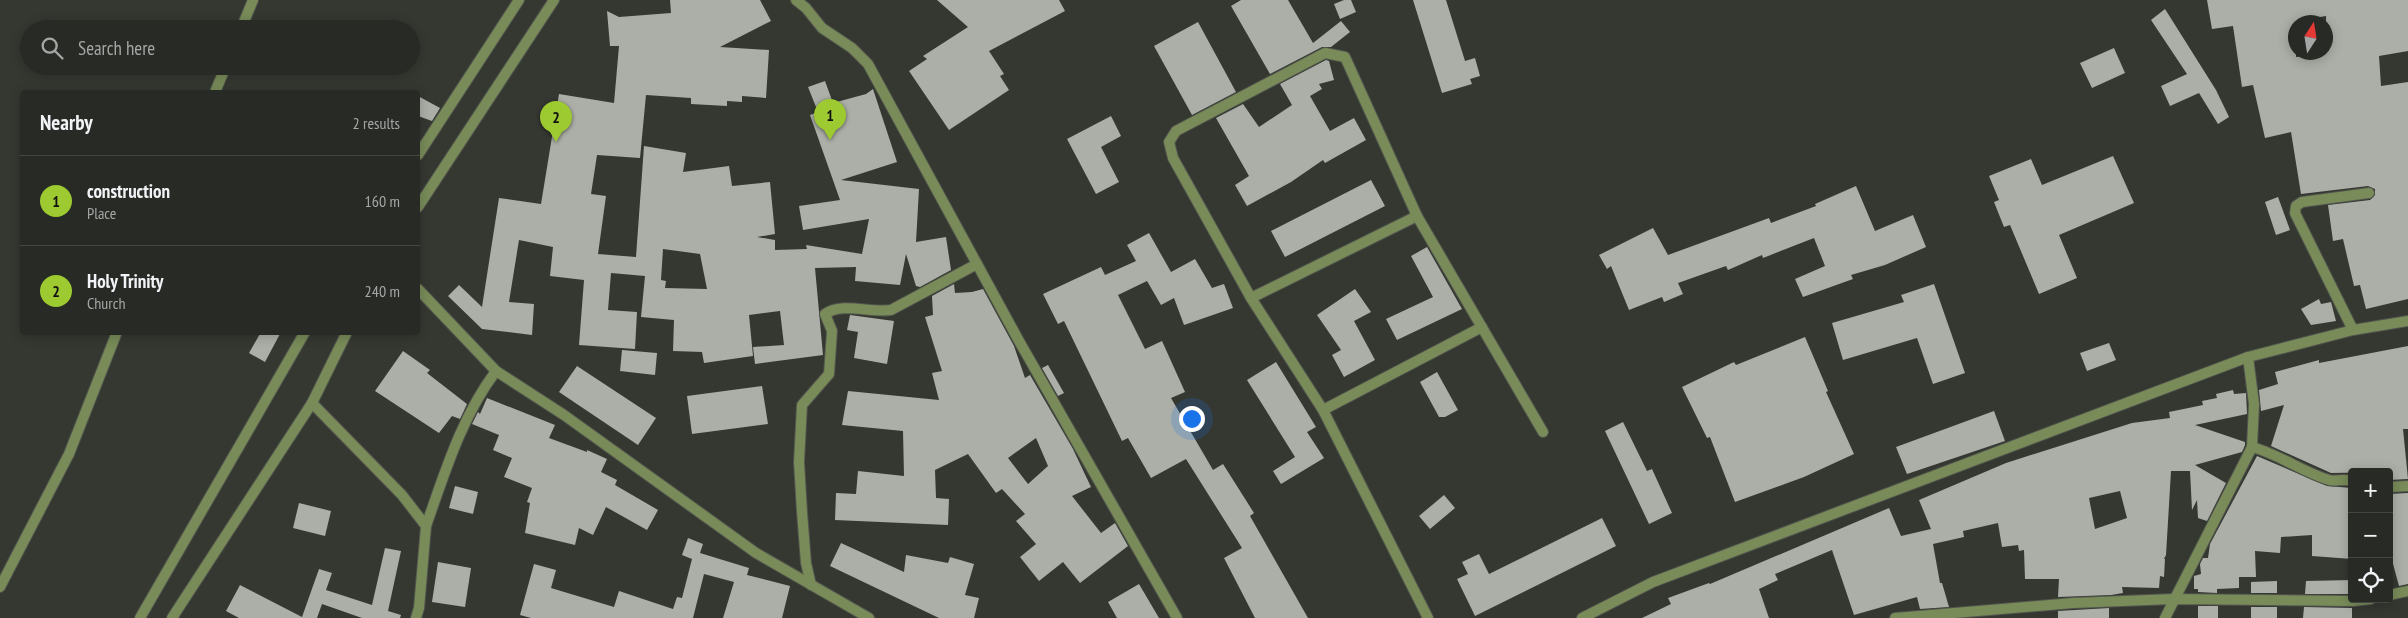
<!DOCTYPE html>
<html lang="en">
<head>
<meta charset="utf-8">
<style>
	body { margin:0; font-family:"PT Sans Narrow",sans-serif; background:#30322d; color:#f1f3f6 }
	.controls { position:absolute; right:15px; bottom:15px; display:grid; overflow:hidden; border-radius:5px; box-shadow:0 2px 12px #0003 }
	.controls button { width:45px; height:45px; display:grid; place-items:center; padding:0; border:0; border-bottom:1px solid #444642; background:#282a25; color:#f1f3f6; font:25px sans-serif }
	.compass { position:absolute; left:2288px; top:15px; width:45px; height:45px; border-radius:50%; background:#282a25; box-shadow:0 2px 12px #0003; rotate:12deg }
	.you { position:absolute; left:1191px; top:418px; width:18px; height:18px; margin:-12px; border:4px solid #fff; border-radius:50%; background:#1a73e8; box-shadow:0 0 0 8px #1a73e833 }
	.badge { display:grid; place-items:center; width:32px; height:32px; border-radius:50%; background:#9dca30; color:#111; font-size:16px; font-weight:700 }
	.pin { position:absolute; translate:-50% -41px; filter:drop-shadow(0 1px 2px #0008) }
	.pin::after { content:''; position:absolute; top:26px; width:18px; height:15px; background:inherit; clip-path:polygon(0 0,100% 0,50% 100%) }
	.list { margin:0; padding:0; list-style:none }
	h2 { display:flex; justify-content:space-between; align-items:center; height:65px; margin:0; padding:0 20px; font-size:21px }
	h2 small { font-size:16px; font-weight:400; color:#a5a7a7 }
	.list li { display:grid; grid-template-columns:32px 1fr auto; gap:15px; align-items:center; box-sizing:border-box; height:90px; padding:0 20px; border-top:1px solid #444642 }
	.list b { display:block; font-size:19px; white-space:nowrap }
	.list p { margin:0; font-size:16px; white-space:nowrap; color:#a5a7a7 }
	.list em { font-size:16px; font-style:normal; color:#a5a7a7 }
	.icon { flex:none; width:28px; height:28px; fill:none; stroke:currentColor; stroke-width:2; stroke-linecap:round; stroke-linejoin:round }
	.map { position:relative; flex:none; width:2408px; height:618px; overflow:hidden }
	.search { position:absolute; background:#282a25; box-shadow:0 2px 12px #0003; left:20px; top:20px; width:400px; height:55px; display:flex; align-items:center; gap:12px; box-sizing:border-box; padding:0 18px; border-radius:28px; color:#a5a7a7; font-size:19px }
	.panel { position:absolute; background:#282a25; box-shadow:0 2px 12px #0003; left:20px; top:90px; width:400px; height:245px; border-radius:5px }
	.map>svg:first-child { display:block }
	.building { fill:#abafa7; fill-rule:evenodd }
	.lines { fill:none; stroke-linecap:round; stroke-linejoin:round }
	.minor-casing { stroke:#51544d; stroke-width:12 }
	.tertiary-casing { stroke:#51544d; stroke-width:12 }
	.minor { stroke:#788b58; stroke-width:10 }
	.tertiary { stroke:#788b58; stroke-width:10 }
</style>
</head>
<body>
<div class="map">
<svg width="2408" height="618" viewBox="0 0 2408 618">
	<rect width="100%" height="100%" fill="#353831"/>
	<!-- building -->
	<g class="building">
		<path d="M670,0H760L771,21L720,47L769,50L766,98L742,96V102L727,101V106L691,104V98L646,95L640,158L597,155L591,194L606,196L598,254L636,257L644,146L686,153L683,172L729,166L732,186L770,182L775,234L757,237L775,240V250L807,249L806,245L862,254L869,219L803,230L799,206L840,200L810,115L818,112L808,87L825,81L833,103L866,94L873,89L897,162L841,180L919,189L916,242L946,237L951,270L920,287L916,286L906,254L900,285L855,281L856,267L815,268L823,355L755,364L753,347L784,345L780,311L749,315L753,356L704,363L702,352L673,351L674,320L641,317L645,276L611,273L608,310L637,312L635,349L579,345L584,280L550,276L553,247L519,240L509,302L534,304L532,335L482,329L448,296L459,285L482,307L499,198L541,204L559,94L614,103L619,46H610L607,11L619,17L671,13ZM663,249L700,254L707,289L665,288L666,281L661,280Z"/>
		<path d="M937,0H1059L1065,11L989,51L1004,74L1000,76L1009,90L949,130L909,71L927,59L923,56L968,27Z"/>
		<path d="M1241,0H1288L1313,43L1341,21L1350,32L1331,47H1322L1270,74L1231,6Z"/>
		<path d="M1344,0H1351L1356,12L1340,19L1334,4Z"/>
		<path d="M1413,0H1446L1465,61L1475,58L1480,76L1470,79L1472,84L1442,93Z"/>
		<path d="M2207,0H2408V51L2379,56L2381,86L2408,82V299L2366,309L2360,285L2354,286L2343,239L2333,241L2328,205L2370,200L2375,195V189L2368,186L2301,194L2291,132L2265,138L2253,85L2242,87L2233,26L2212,29ZM2326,16V54L2296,57V21Z"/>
		<path d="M2165,9L2216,90L2229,117L2218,124L2199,93L2170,106L2161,86L2187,74L2151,20Z"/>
		<path d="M1198,22L1236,92L1192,115L1154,46Z"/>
		<path d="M2114,48L2125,73L2092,88L2080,63Z"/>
		<path d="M1326,60L1329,61L1334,80L1319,84L1322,89L1310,96L1330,131L1354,118L1366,140L1325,163L1323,160L1291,182L1247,206L1235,185L1249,176L1216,118L1243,104L1259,127L1292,105L1280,84Z"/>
		<path d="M418,96L440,108L432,121L418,116Z"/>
		<path d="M1111,116L1121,136L1101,147L1119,182L1096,194L1067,139Z"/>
		<path d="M2113,156L2134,203L2059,235L2077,278L2039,294L2010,225L2004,227L1994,202L1999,200L1989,176L2031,159L2042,185Z"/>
		<path d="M1371,180L1385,206L1285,257L1271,231Z"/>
		<path d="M1856,186L1875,231L1913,215L1926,247L1885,265L1851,275L1853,279L1803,297L1795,279L1825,266L1814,238L1763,258L1762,255L1728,270L1726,266L1678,283L1683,294L1664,302L1662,297L1629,310L1611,266L1607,269L1599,255L1653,228L1668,255L1769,218L1771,223L1816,206L1815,204Z"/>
		<path d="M2278,197L2290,230L2276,235L2265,202Z"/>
		<path d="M1149,233L1171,272L1195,259L1212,288L1224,284L1233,308L1184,325L1174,298L1161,305L1147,281L1118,295L1145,349L1162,341L1185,392L1171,398L1213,470L1223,464L1254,513L1250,516L1308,618H1255L1224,558L1242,548L1186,459L1151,478L1128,438L1122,441L1064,321L1058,324L1043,294L1101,267L1105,275L1136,261L1127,245Z"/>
		<path d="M1427,247L1462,309L1397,340L1386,319L1433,297L1411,256Z"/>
		<path d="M954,284L955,293L972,292L983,289L1014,346L1025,378L1030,375L1073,449L1091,487L1072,496L1101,533L1115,523L1128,546L1080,583L1063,562L1039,581L1020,557L1036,544L1016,521L1025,514L1002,489L996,493L968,454L935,470L936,498L949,499L948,525L835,520L836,493L856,494L858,471L904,476L903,431L842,425L848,391L939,400L932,373L942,371L925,317L933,315L932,296ZM1036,438L1048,466L1028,484L1008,458Z"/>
		<path d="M1934,284L1965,373L1933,384L1917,338L1843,360L1832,323L1904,302L1901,295Z"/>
		<path d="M1355,289L1371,312L1354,321L1375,360L1344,377L1332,355L1341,350L1317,315Z"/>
		<path d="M2319,299L2321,304L2331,302L2336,321L2311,325L2301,309Z"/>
		<path d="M850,315L894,321L887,364L854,358L858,332L847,330Z"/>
		<path d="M261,332H281L265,362L249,353Z"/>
		<path d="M1805,337L1828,391L1826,392L1854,454L1804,477L1735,502L1710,437L1707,438L1682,387L1734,362L1736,365Z"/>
		<path d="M2109,343L2116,360L2087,371L2080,353Z"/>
		<path d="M2408,346V429H2403L2408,479L2389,480V472L2331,473L2271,446L2284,405L2261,411L2259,390L2278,384L2275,372L2319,360V363Z"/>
		<path d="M622,350L657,353L655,375L620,371Z"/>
		<path d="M403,351L430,370L427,373L467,404L460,419L452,416L439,433L375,391Z"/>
		<path d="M1276,362L1316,427L1307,432L1324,458L1281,484L1273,471L1295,457L1247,380Z"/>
		<path d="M1048,365L1064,393L1058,396L1042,368Z"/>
		<path d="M577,366L656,418L638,445L559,392Z"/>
		<path d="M1437,372L1458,410L1445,417H1439L1420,382Z"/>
		<path d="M762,386L768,424L692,434L687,396Z"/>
		<path d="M2233,390L2234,394L2246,393L2247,414L2195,425L2245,442V445L2242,452L2195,465L2226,483L2207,521L2198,518L2197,500L2192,510L2190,471H2171L2166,555L2164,559H2165L2164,577L2160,576L2159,588L2122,587L2123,593L2111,595L2058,597L2059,579H2025L2024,550L2019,551L2018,545L2002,547L1998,523L1963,531L1964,537L1933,544L1940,583H1942L1949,607L1920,609L1917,597L1854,615L1832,550L1775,574L1778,580L1759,589L1769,618H1642L1671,604L1668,598L1709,583L1710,584L1889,508L1901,536L1931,529L1919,500L2006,463L2132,423L2170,418L2169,412L2203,405L2202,401L2217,398L2216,394ZM2120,491L2127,518L2095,529L2089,498Z"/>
		<path d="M487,398L555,425L549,438L587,452V450L607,459L601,472L617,480L615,485L658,510L647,530L606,507L593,535L579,528L575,545L525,533L530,503L527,502L532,488L504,477L512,458L493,450L499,435L472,424L478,412L480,414Z"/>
		<path d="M1994,411L2005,441L1907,474L1896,447Z"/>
		<path d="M1623,422L1647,471L1652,469L1672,513L1649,524L1605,431Z"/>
		<path d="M2257,456L2327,486L2352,488V559L2312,556V535L2281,537L2280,553L2255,551L2256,577H2239V588L2217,589V593L2198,592V589H2194V576L2201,574L2200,564L2203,558H2208L2210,544Z"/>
		<path d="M455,486L478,492L473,514L449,508Z"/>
		<path d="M2408,493V584L2399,586L2389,549V494Z"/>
		<path d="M1444,495L1455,508L1430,529L1419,516Z"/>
		<path d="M299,503L331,511L325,536L293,528Z"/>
		<path d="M1602,518L1616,546L1475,616L1457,579L1468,574L1462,562L1479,554L1489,574Z"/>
		<path d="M688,538L703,544L700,553L749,568L747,575L790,586L782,618H723L734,582L704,574L693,618H531L520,615L534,564L556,570L551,588L614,607L619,591L673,609L677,597L682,598L692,559L682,555Z"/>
		<path d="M841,543L904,572L906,555L948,563L950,557L974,564L965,595L979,598L974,618H939L830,566Z"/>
		<path d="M385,548L401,551L388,611L401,615L400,618H362L322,604L317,618H239L226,611L240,585L302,617L319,569L332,573L326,590L372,605Z"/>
		<path d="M438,562L471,568L465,607L432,602Z"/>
		<path d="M2352,580V594H2305L2306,581Z"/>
		<path d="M2277,581V593H2251V582Z"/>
		<path d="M1139,584L1159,618H1117L1108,602Z"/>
		<rect x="2198" y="606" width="20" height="12"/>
		<rect x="2251" y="607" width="26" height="11"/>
		<path d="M2304,607L2352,608V618H2303Z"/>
		<path d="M2109,608V618H2058V611Z"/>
	</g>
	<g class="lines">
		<defs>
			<g id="minor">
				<path d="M796,0L806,8L822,28L852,48L868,64L1019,341L1177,618"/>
				<path d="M241,29L253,0"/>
				<path d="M215,92L226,66"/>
				<path d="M418,289L496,371L564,415L756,553L869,618"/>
				<path d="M1251,298L1417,216"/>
				<path d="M2353,330L2295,213L2296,206L2302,202L2369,193"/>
				<path d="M2248,357L2254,404L2252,447C2279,454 2302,472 2329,480C2336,482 2343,478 2352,481"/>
				<path d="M312,403L402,495L426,526L419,608L416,618"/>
				<path d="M1323,410L1482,327"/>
				<path d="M2389,487L2408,486"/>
				<path d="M426,526C445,472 462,416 496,371"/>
				<path d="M811,585L806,563L802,512L799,462L802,405L829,374L832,331L825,314C842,302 870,313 891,310L977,264"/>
				<path d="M0,587L69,454L117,332"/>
				<path d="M2389,595L2408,591"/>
				<path d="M1428,618L1323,410L1251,298L1173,158L1169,142L1176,131L1325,53L1345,57L1417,216L1543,432"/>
				<path d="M1582,618L1653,582L2248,357L2353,330L2408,321"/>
				<path d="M1895,618L2073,603L2173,599L2353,601L2371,599"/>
				<path d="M2165,618L2252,447"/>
			</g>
			<g id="tertiary">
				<path d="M418,155L519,0"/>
				<path d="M418,207L554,0"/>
				<path d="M140,618L305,332"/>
				<path d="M172,618L312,403L347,332"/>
			</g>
		</defs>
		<!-- minor casing -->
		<use href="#minor" class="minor-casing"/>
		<!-- tertiary casing -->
		<use href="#tertiary" class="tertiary-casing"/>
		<!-- minor -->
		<use href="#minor" class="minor"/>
		<!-- tertiary -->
		<use href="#tertiary" class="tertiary"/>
	</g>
</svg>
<div class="controls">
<button>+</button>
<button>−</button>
<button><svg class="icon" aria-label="locate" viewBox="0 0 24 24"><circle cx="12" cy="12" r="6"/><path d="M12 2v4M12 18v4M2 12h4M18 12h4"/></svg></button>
</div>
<svg class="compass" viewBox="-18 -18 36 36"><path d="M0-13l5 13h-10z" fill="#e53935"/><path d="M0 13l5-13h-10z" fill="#a5a7a7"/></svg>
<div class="you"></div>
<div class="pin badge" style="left:830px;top:140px">1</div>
<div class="pin badge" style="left:556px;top:142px">2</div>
<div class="search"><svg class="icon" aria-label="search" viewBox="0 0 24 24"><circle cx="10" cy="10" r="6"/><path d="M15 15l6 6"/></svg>Search here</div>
<section class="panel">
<h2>Nearby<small>2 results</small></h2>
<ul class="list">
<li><span class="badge">1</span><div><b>construction</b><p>Place</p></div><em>160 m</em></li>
<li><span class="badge">2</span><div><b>Holy Trinity</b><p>Church</p></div><em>240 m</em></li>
</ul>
</section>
</div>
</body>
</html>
